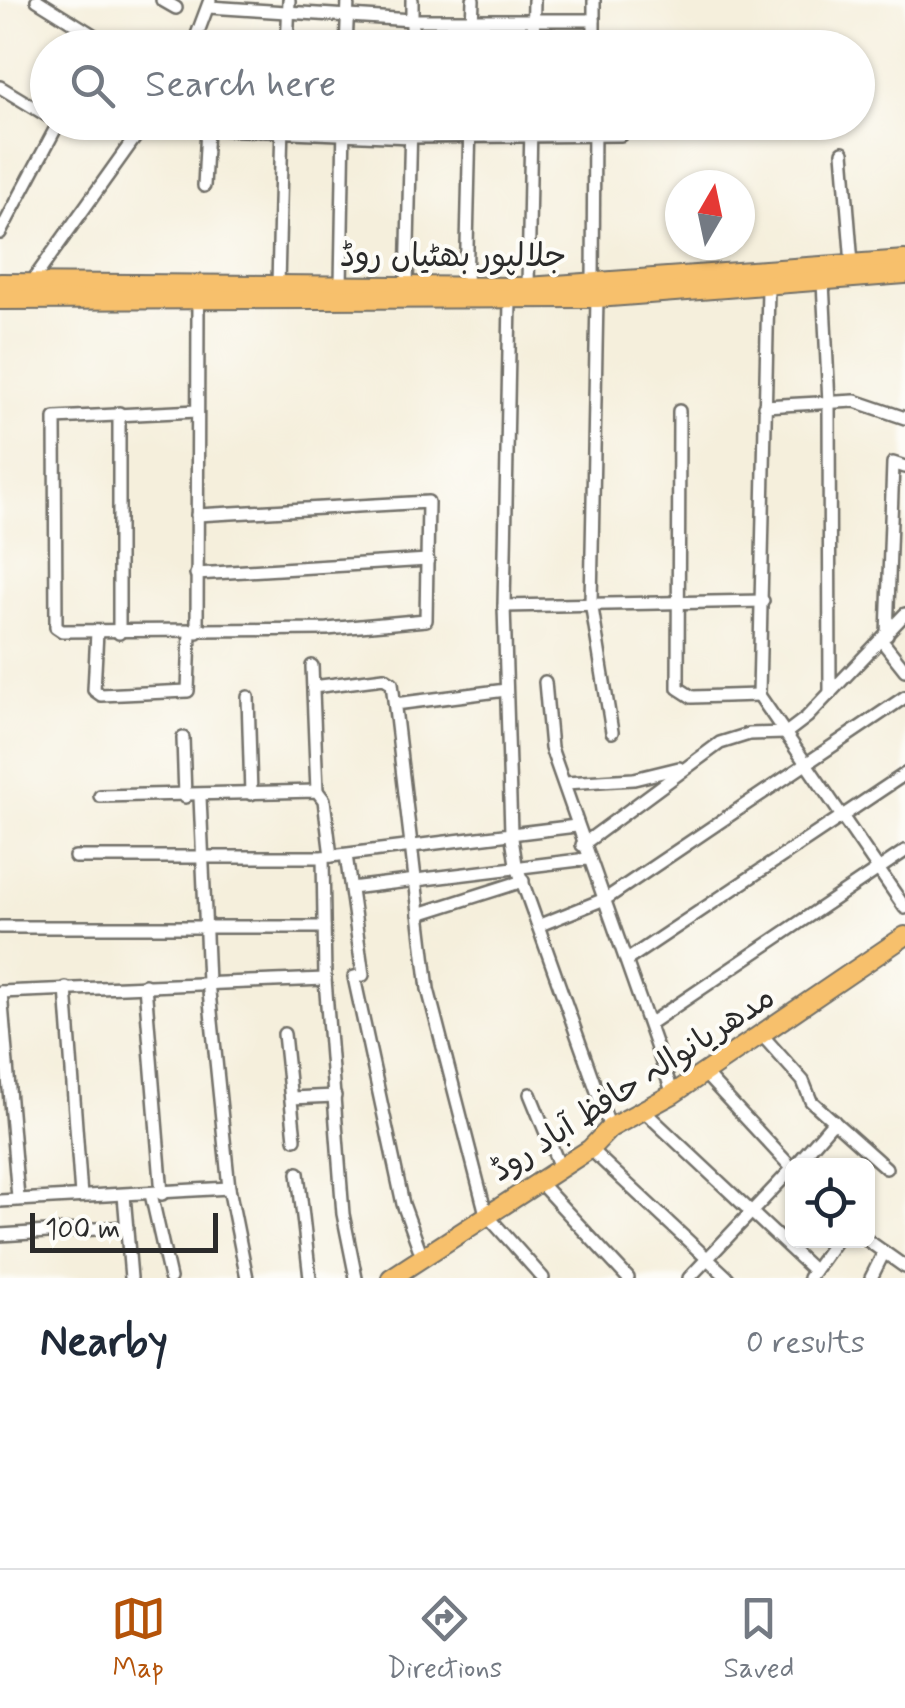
<!DOCTYPE html>
<html lang="en">
<head>
<meta charset="utf-8">
<style>
	body { margin:0; font-family:Mynerve,"Playpen Sans Arabic",sans-serif; background:#f6f6f7; color:#1f2937 }
	.controls { position:absolute; right:30px; bottom:30px; display:grid; overflow:hidden; border-radius:15px; box-shadow:0 2px 8px #0004 }
	.controls button { width:90px; height:90px; display:grid; place-items:center; padding:0; border:0; border-bottom:2px solid #e0e1e3; background:#fff; color:#1f2937; font:50px sans-serif }
	.compass { position:absolute; left:665px; top:170px; width:90px; height:90px; border-radius:50%; background:#fff; box-shadow:0 2px 8px #0004; rotate:9deg }
	.scale { position:absolute; left:30px; bottom:25px; width:188px; box-sizing:border-box; padding-left:10px; border:5px solid #2b2b2b; border-top:0; font-size:28px; line-height:35px; white-space:nowrap; color:#2b2b2b; -webkit-text-stroke:8px #fdfcf7; paint-order:stroke }
	.list { margin:0; padding:0; list-style:none }
	h2 { display:flex; justify-content:space-between; align-items:center; height:130px; margin:0; padding:0 40px; font-size:42px }
	h2 small { font-size:32px; font-weight:400; color:#747a83 }
	.icon { flex:none; width:55px; height:55px; fill:none; stroke:currentColor; stroke-width:2; stroke-linecap:round; stroke-linejoin:round }
	.map { position:relative; flex:none; width:905px; height:1278px; overflow:hidden }
	.search { position:absolute; background:#fff; box-shadow:0 2px 8px #0004; left:30px; right:30px; top:30px; height:110px; display:flex; align-items:center; gap:25px; box-sizing:border-box; padding:0 35px; border-radius:55px; color:#747a83; font-size:38px }
	.sheet { height:290px; background:#fff }
	nav { display:flex; justify-content:space-around; align-items:center; box-sizing:border-box; height:140px; border-top:2px solid #e0e1e3; background:#fff; font-size:28px; color:#747a83 }
	nav a { display:grid; justify-items:center; gap:5px }
	nav .on { color:#b45309 }
	.map>svg:first-child { display:block }
	.lines { fill:none; stroke-linecap:round; stroke-linejoin:round }
	.street-casing { stroke:#727069; stroke-width:16 }
	.primary-casing { stroke:#727069; stroke-width:22 }
	.street { stroke:#fff; stroke-width:11 }
	.primary { stroke:#f7c06c; stroke-width:18 }
	.labels { text-anchor:middle; stroke-width:8; stroke-linejoin:round; paint-order:stroke }
	.street-label { font-size:32px; fill:#2b2b2b; stroke:#fdfcf7 }
</style>
</head>
<body>
<div class="map">
<svg width="905" height="1278" viewBox="0 0 905 1278">
	<rect width="100%" height="100%" fill="#fdfcf7"/>
	<filter id="ink" filterUnits="userSpaceOnUse"><feTurbulence type="fractalNoise" baseFrequency=".01" numOctaves="2"/><feDisplacementMap in="SourceGraphic" scale="20" xChannelSelector="R" yChannelSelector="G"/><feConvolveMatrix kernelMatrix="1 2 1 2 8 2 1 2 1" color-interpolation-filters="sRGB"/></filter>
	<filter id="wash" filterUnits="userSpaceOnUse"><feTurbulence type="fractalNoise" baseFrequency=".0048" numOctaves="4" result="noise"/><feDisplacementMap in="SourceGraphic" scale="40" xChannelSelector="R" yChannelSelector="G"/><feGaussianBlur stdDeviation="2.25" result="paint"/><feColorMatrix in="noise" values="0 0 0 0 0 0 0 0 0 0 0 0 0 0 0 0 0 1.4 0 .05"/><feComposite in="paint" operator="in"/></filter>
	<g filter="url(#wash)">
		<rect width="100%" height="100%" fill="#f5efdc"/>
	</g>
	<g filter="url(#ink)">
		<g class="lines">
			<defs>
				<g id="street">
					<path d="M37,0L114,48"/>
					<path d="M162,0L176,8"/>
					<path d="M209,7L412,20H594"/>
					<path d="M192,48L210,0"/>
					<path d="M287,48L289,0"/>
					<path d="M346,48L348,0"/>
					<path d="M412,48V0"/>
					<path d="M471,48L473,0"/>
					<path d="M533,48L534,0"/>
					<path d="M594,48V0"/>
					<path d="M0,87L48,116"/>
					<path d="M144,126L411,137L621,135"/>
					<path d="M843,152L852,264"/>
					<path d="M204,186L207,128"/>
					<path d="M0,233L59,122"/>
					<path d="M823,282L829,403L830,694"/>
					<path d="M31,283L146,122"/>
					<path d="M593,284L594,122"/>
					<path d="M278,285L282,122"/>
					<path d="M341,285L344,122"/>
					<path d="M407,286L411,122"/>
					<path d="M528,287L531,122"/>
					<path d="M466,288L470,122"/>
					<path d="M768,288L759,695L905,908"/>
					<path d="M597,298L591,602L612,732"/>
					<path d="M510,300L504,606L511,832L516,864L610,1128"/>
					<path d="M764,406L855,401L905,418"/>
					<path d="M679,411L678,688L692,697L759,695"/>
					<path d="M119,413V633"/>
					<path d="M197,515L428,502L426,620L327,629L62,631L56,627L55,418L197,411"/>
					<path d="M196,574L428,560"/>
					<path d="M504,606L763,601"/>
					<path d="M97,632L94,690L101,695L188,691L190,632"/>
					<path d="M197,632L198,299"/>
					<path d="M887,635L893,463L905,467"/>
					<path d="M882,641L905,670"/>
					<path d="M312,666L317,791"/>
					<path d="M545,682L551,748L673,1094"/>
					<path d="M313,687L384,678L392,683L428,989L486,1214L543,1278"/>
					<path d="M248,697L251,794"/>
					<path d="M395,704L506,690"/>
					<path d="M183,738L185,797"/>
					<path d="M565,783L634,779L679,768"/>
					<path d="M100,796L317,791L324,800L331,856"/>
					<path d="M200,797L208,982L229,1188L247,1278"/>
					<path d="M582,845L720,743L749,734L786,733L807,717L905,614"/>
					<path d="M346,855L363,975L354,977L403,1204L423,1259"/>
					<path d="M75,857H323L576,826"/>
					<path d="M323,857L325,979L343,1214L356,1278"/>
					<path d="M351,888L587,859"/>
					<path d="M419,914L523,881"/>
					<path d="M540,925L607,898L905,697"/>
					<path d="M0,927H324"/>
					<path d="M627,960L905,774"/>
					<path d="M145,985L162,1194"/>
					<path d="M66,988L81,1196"/>
					<path d="M0,992L325,979"/>
					<path d="M1,992L18,1198"/>
					<path d="M649,1024L905,851"/>
					<path d="M284,1034L295,1139"/>
					<path d="M761,1034L803,1081L811,1101L886,1168"/>
					<path d="M704,1073L792,1168"/>
					<path d="M530,1094L561,1170"/>
					<path d="M291,1098L335,1096"/>
					<path d="M644,1111L814,1271"/>
					<path d="M590,1149L728,1278"/>
					<path d="M795,1166L834,1121"/>
					<path d="M298,1173L310,1278"/>
					<path d="M540,1183L628,1278"/>
					<path d="M151,1194L170,1278"/>
					<path d="M124,1195L131,1278"/>
					<path d="M0,1201L229,1188"/>
					<path d="M0,1235L127,1227"/>
					<path d="M867,1240L905,1267"/>
					<path d="M689,1278L792,1169"/>
					<path d="M809,1278L836,1240"/>
					<path d="M871,1278L884,1252"/>
				</g>
				<g id="primary">
					<path d="M0,283L528,287L905,260"/>
					<path d="M0,300L597,298L905,274"/>
					<path d="M391,1278L590,1149L610,1128L673,1094L905,936"/>
				</g>
			</defs>
			<!-- street casing -->
			<use href="#street" class="street-casing"/>
			<!-- primary casing -->
			<use href="#primary" class="primary-casing"/>
			<!-- street -->
			<use href="#street" class="street"/>
			<!-- primary -->
			<use href="#primary" class="primary"/>
		</g>
	</g>
	<g class="labels">
		<!-- street labels -->
		<g class="street-label">
			<text x="453" y="266">جلالپور بھٹیاں روڈ</text>
			<text transform="translate(632 1083) rotate(-33)" y="11">مدھریانوالہ حافظ آباد روڈ</text>
		</g>
	</g>
</svg>
<div class="controls">
<button><svg class="icon" aria-label="locate" viewBox="0 0 24 24"><circle cx="12" cy="12" r="6"/><path d="M12 2v4M12 18v4M2 12h4M18 12h4"/></svg></button>
</div>
<svg class="compass" viewBox="-18 -18 36 36"><path d="M0-13l5 13h-10z" fill="#e53935"/><path d="M0 13l5-13h-10z" fill="#747a83"/></svg>
<div class="scale">100 m</div>
<div class="search"><svg class="icon" aria-label="search" viewBox="0 0 24 24"><circle cx="10" cy="10" r="6"/><path d="M15 15l6 6"/></svg>Search here</div>
</div>
<section class="sheet">
<h2>Nearby<small>0 results</small></h2>
<ul class="list">
</ul>
</section>
<nav>
<a class="on"><svg class="icon" aria-label="map" viewBox="0 0 24 24"><path d="M3 6l6-2 6 2 6-2v14l-6 2-6-2-6 2zM9 4v14M15 6v14"/></svg>Map</a>
<a><svg class="icon" aria-label="directions" viewBox="0 0 24 24"><path d="M12 3l9 9-9 9-9-9zM9 14v-3h6M13 9l2 2-2 2"/></svg>Directions</a>
<a><svg class="icon" aria-label="saved" viewBox="0 0 24 24"><path d="M7 4h10v16l-5-4-5 4z"/></svg>Saved</a>
</nav>
</body>
</html>
